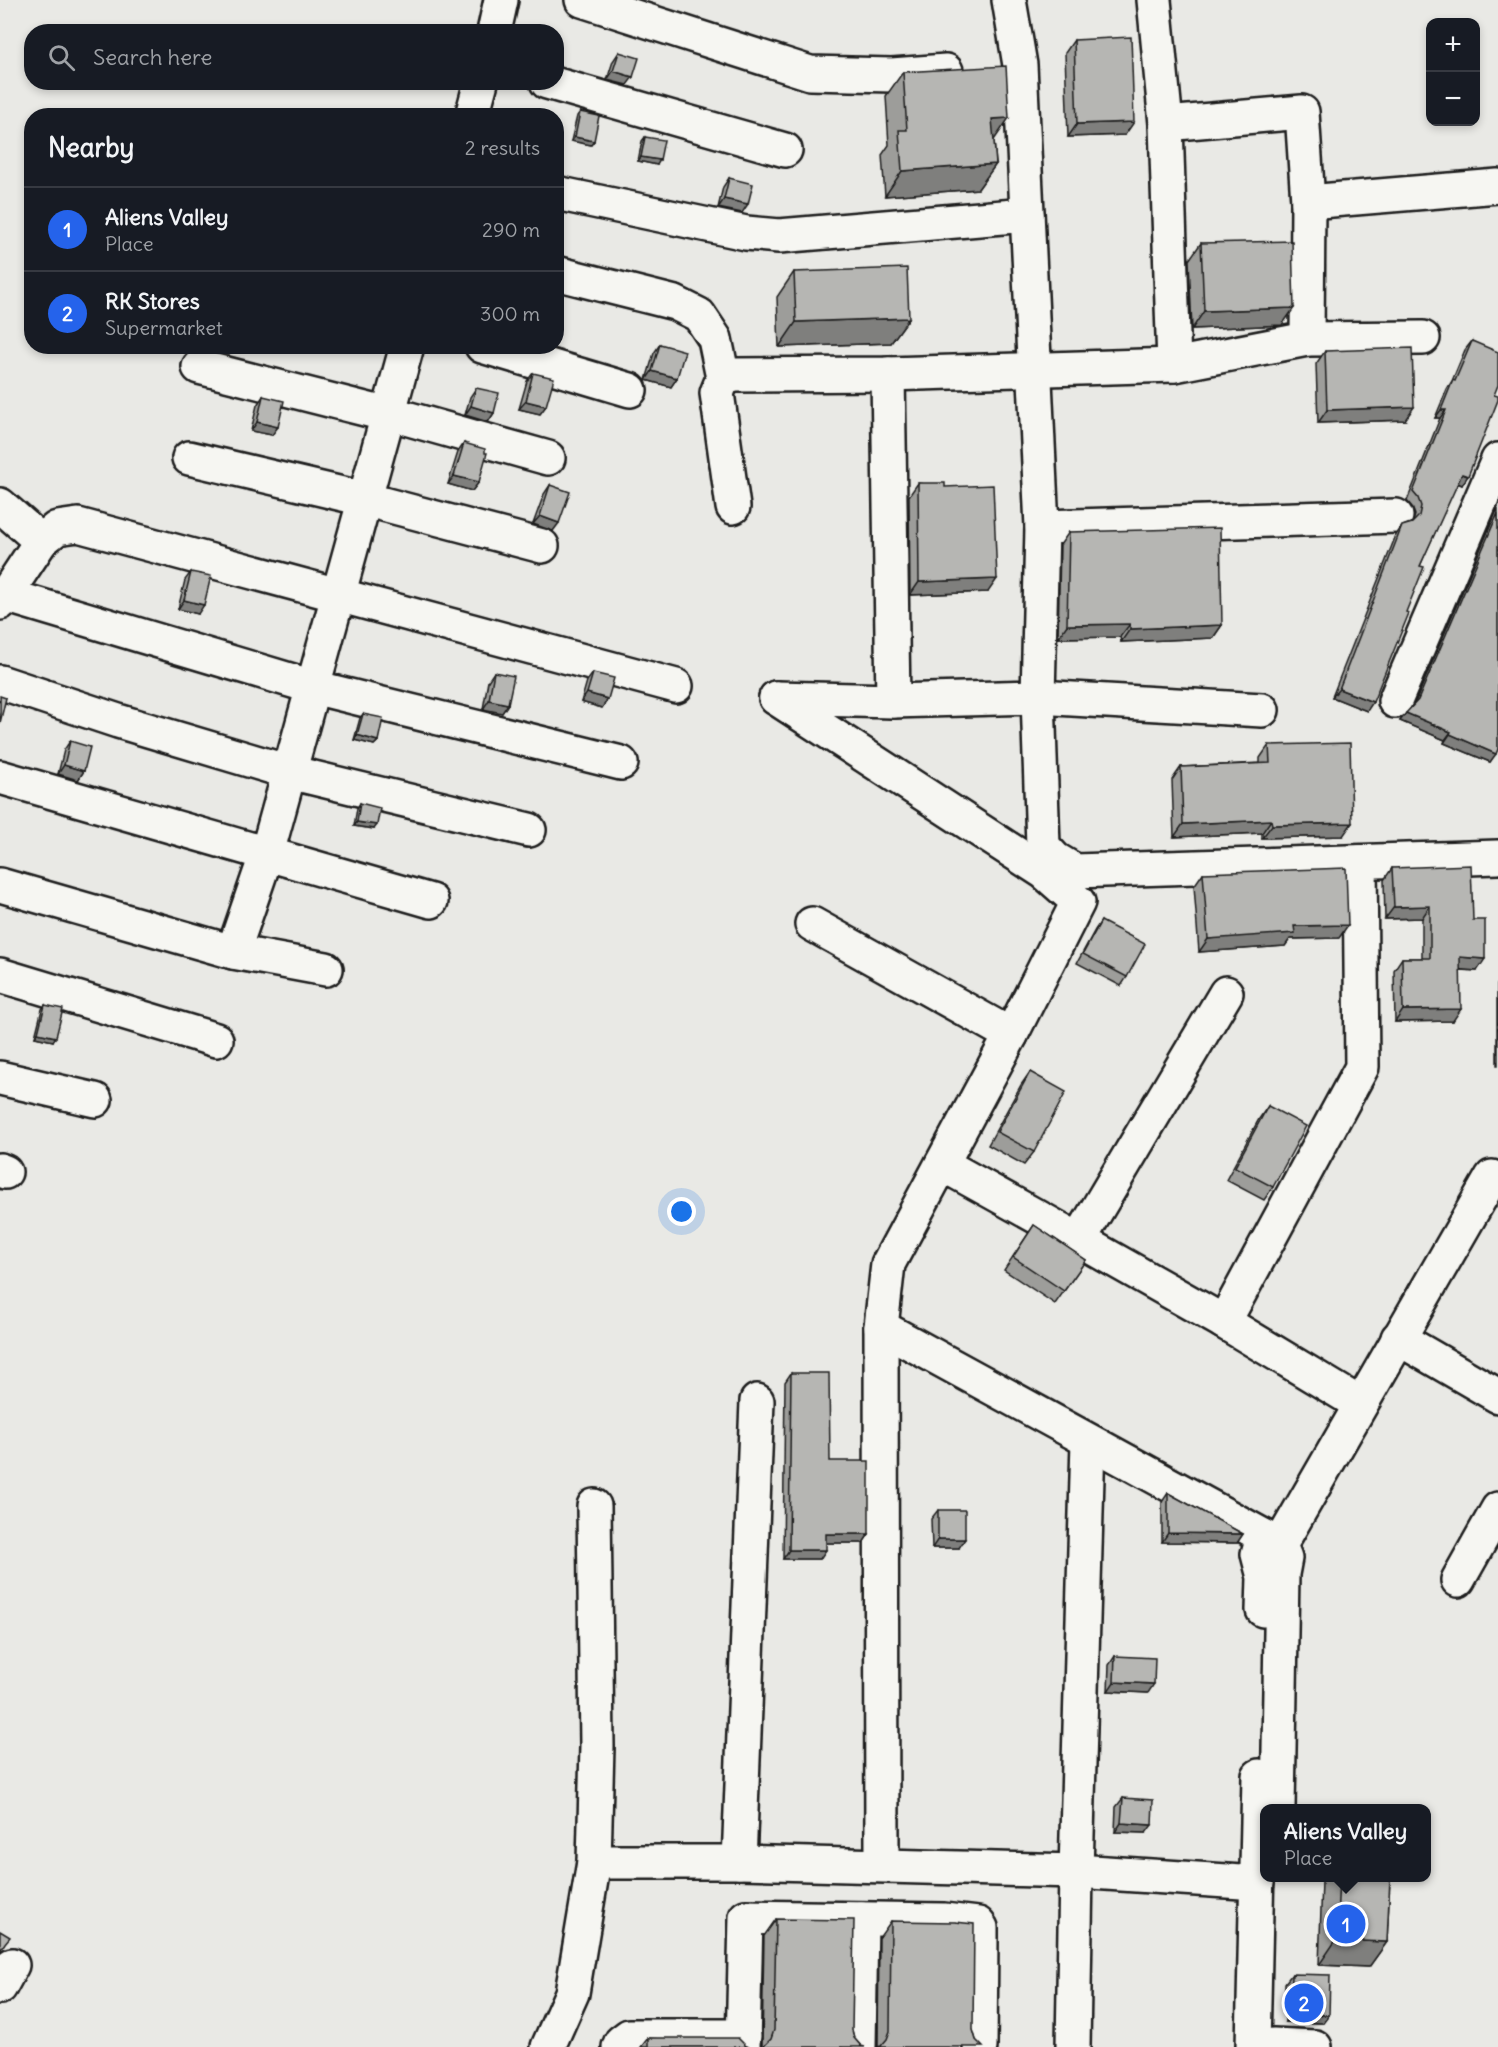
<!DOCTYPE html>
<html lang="en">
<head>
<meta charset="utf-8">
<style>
	body { margin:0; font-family:Delius,sans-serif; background:#242831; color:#f1f3f6 }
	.controls { position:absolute; right:18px; top:18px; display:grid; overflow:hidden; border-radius:12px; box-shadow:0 3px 9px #0003 }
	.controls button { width:54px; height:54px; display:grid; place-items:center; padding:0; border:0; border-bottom:2px solid #363941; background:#171b24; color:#f1f3f6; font:30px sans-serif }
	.you { position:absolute; left:682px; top:1212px; width:21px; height:21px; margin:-15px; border:4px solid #fff; border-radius:50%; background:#1a73e8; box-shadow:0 0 0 9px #1a73e833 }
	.badge { display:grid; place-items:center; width:39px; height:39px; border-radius:50%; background:#2563eb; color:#fff; font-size:20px; font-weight:700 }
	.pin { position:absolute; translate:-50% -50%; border:3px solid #fff; box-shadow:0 2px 6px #0006 }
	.popup { position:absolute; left:1260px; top:1804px; width:171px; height:78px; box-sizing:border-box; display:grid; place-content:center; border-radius:12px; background:#171b24; filter:drop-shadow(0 2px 4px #0005); font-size:20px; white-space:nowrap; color:#9ea1a6 }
	.popup b { font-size:22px; color:#f1f3f6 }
	.popup::after { content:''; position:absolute; left:50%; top:100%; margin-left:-12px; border:12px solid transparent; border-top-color:#171b24 }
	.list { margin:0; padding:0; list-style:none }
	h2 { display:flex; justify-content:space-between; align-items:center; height:78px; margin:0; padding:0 24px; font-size:26px }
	h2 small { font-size:20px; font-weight:400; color:#9ea1a6 }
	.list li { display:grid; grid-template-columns:39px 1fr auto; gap:18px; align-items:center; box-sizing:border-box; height:84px; padding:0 24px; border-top:2px solid #363941 }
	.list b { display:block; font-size:22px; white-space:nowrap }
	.list p { margin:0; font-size:20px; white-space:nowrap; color:#9ea1a6 }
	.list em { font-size:20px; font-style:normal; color:#9ea1a6 }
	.icon { flex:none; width:33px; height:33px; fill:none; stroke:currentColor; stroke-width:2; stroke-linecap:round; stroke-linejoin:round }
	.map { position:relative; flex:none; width:1498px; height:2047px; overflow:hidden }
	.search { position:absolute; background:#171b24; box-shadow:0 3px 9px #0003; left:24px; top:24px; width:540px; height:66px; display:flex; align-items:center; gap:15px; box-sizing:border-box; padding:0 21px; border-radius:24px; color:#9ea1a6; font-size:22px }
	.panel { position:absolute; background:#171b24; box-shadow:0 3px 9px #0003; left:24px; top:108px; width:540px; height:246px; border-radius:24px }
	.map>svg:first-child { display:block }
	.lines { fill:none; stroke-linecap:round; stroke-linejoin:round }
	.minor-casing { stroke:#1c1c1c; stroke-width:38 }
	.minor { stroke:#f6f6f2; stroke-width:33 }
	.wall { fill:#9d9d9a; stroke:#1c1c1c; stroke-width:1.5 }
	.shaded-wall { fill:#7f7f7d; stroke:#1c1c1c; stroke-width:1.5 }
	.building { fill:#b6b6b3; stroke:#1c1c1c; stroke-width:1.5 }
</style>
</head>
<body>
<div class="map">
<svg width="1498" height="2047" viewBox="0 0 1498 2047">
	<rect width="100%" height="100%" fill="#e9e9e5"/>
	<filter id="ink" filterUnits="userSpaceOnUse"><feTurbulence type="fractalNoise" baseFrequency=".0167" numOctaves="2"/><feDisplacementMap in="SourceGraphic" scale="12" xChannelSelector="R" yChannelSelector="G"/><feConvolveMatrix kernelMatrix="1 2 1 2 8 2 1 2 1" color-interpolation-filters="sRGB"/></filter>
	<g filter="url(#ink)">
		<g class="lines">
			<defs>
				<g id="minor">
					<path d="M582,0L810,73L892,75L946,71"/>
					<path d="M1009,0L1020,65L1042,527L1038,697L1043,846L1055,859L1075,871L1498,857"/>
					<path d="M1154,0L1166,124L1174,365"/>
					<path d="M494,32L501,0"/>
					<path d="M547,82L785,150"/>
					<path d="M472,116L481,82"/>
					<path d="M1166,124L1302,112L1308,202L1307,339"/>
					<path d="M556,193L746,233L779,236L1027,215"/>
					<path d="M1308,202L1498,186"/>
					<path d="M556,273L675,303L699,315L715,339L723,378L717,393L733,507"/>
					<path d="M482,346L630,390"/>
					<path d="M199,367L373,411L388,413L548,458"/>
					<path d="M888,374L893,701"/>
					<path d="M723,378L736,375L888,374L1174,365L1307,339L1423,338"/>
					<path d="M189,458L364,499L542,546"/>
					<path d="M0,505L41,541L0,603"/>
					<path d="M1042,527L1396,516"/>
					<path d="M41,541L57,528L78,525L676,686"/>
					<path d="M5,595L313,687L621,763"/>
					<path d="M0,682L118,721L289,772L529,830"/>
					<path d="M776,698L1044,872L1078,902L1011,1035L888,1264L881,1327L882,1865"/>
					<path d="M776,698L893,701L1038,697L1262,710"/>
					<path d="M1395,701L1498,460"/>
					<path d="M0,777L431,901"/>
					<path d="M0,885L233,952L267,853L407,346"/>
					<path d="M812,924L1011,1035"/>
					<path d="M233,952L326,969"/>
					<path d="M0,975L216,1040"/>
					<path d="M1226,993L1079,1240L1224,1322L1360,1404"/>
					<path d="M0,1078L95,1100"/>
					<path d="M942,1164L1079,1240"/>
					<path d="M0,1170L5,1172"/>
					<path d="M1224,1322L1362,1067L1360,862"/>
					<path d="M881,1327L1280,1545"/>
					<path d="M1398,1338L1498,1396"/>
					<path d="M1458,1580L1498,1509"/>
					<path d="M1263,1610L1264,1577L1258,1554L1263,1536"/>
					<path d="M1278,1808L1282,1574L1285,1558L1280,1545L1492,1177L1498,1180"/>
					<path d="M594,1862H739L1076,1871L1257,1883"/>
					<path d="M739,1862L757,1401"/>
					<path d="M0,1987L12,1965"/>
					<path d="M1273,2045L1315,2047"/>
					<path d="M548,2047L572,1993L594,1862L597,1746L594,1506"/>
					<path d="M619,2047L621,2042L629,2036H744"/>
					<path d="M743,2047L746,1917L944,1920L978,1924L981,1928V1938L980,2047"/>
					<path d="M859,2047L861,1919"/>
					<path d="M1073,2047L1076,1871L1088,1441"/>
					<path d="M1253,2047L1259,1776"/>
				</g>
			</defs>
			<!-- minor casing -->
			<use href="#minor" class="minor-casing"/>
			<!-- minor -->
			<use href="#minor" class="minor"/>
		</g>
		<!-- wall -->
		<g class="wall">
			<path d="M1074,40L1125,135L1068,137L1065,53Z"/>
			<path d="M619,52L627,85L607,80L613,61Z"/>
			<path d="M903,72L994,140L996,164L978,189L885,196L882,155L889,145L886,96Z"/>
			<path d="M580,112L594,141L591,145L571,141L577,116Z"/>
			<path d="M645,137L657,165L638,161L642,141Z"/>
			<path d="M729,178L742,213L718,208L723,187Z"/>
			<path d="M1201,243L1282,325L1192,329L1189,260Z"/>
			<path d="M794,272L909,318L891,343L779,347L777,297Z"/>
			<path d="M1472,341L1494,395L1462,485L1457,483L1420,566L1367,711L1332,697L1396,535L1402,526L1413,522L1415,515L1412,507L1407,501L1440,418H1435L1447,389L1452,381L1465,350Z"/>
			<path d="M660,344L677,378L671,387L646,380L654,353Z"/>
			<path d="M1325,351L1405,420L1318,423L1316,364Z"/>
			<path d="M533,373L546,406L540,414L519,409L527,381Z"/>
			<path d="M476,388L494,413L488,422L465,415L470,397Z"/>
			<path d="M263,396L272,435L251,431L257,405Z"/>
			<path d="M464,443L479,482L472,491L448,484L458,452Z"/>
			<path d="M918,483L945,487L988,592L910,595L909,496Z"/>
			<path d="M550,485L553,531L533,524L544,494Z"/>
			<path d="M1498,508V749L1490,762L1444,743L1445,740L1400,721L1414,705Z"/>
			<path d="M1069,532L1222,625L1213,638L1121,642L1120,637L1058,638L1060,545Z"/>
			<path d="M191,572L198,614L178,609L185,580Z"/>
			<path d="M494,672L508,704L502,713L483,709L488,681Z"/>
			<path d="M593,673L608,699L602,708L581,702L587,681Z"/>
			<path d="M363,714L378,741L374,745L354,740L360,718Z"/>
			<path d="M70,741L84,771L78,780L58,774L64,750Z"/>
			<path d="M1269,745L1343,836L1262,838V833L1174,837L1172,780L1181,767L1260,763V758Z"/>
			<path d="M360,803L374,829L354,826L357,808Z"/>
			<path d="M1392,868L1473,920L1477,971L1460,970L1453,1021L1395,1022L1394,970L1402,958H1422V918L1385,919L1384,880Z"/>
			<path d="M1203,873L1339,938L1290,939L1285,946L1199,952L1194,886Z"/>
			<path d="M1101,921L1127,977L1121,986L1077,963L1095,930Z"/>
			<path d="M1498,983V1065H1497V985Z"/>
			<path d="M45,1005L53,1041L35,1037L42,1009Z"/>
			<path d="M1030,1072L1034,1152L1024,1165L988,1145L1021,1085Z"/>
			<path d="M1268,1106L1273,1187L1264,1200L1226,1180L1259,1119Z"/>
			<path d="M1034,1225L1086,1260L1055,1304L1004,1270Z"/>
			<path d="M791,1373L830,1461L869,1534L863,1543H826L820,1559H783L785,1382Z"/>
			<path d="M1168,1493L1243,1534L1237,1543L1162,1542V1502Z"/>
			<path d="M938,1510L959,1548H932L931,1519Z"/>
			<path d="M1115,1656L1148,1693L1108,1691L1109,1665Z"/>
			<path d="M1123,1798L1146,1833L1115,1832L1116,1807Z"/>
			<path d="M1325,1878H1390L1387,1942L1369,1967L1319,1965L1322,1881Z"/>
			<path d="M776,1919L852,2030L854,2038L861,2046L762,2047L764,1936Z"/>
			<path d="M891,1921L973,2030L976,2040L878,2047L879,1938Z"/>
			<path d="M1292,1974L1329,2015L1323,2023L1285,2022V1983Z"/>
			<path d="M648,2038L746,2046L749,2047H641Z"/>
		</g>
		<!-- shaded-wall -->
		<g class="shaded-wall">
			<path d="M613,71L633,77L627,85L607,80Z"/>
			<path d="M1009,118L992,143V119Z"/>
			<path d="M1134,122L1125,135L1068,137L1077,124Z"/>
			<path d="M575,137L594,141L591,145L571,141Z"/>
			<path d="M641,157L660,160L657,165L638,161Z"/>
			<path d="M996,164L978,189L885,196L902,171Z"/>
			<path d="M724,199L748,204L742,213L718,208Z"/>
			<path d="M1294,308L1282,325L1192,329L1204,311Z"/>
			<path d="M909,318L891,343L779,347L796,322Z"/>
			<path d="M652,371L677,378L671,387L646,380Z"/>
			<path d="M526,401L546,406L540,414L519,409Z"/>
			<path d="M471,406L494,413L488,422L465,415Z"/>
			<path d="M1414,407L1405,420L1318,423L1327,410Z"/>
			<path d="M1441,410H1446L1440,418H1435Z"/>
			<path d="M257,422L278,427L272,435L251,431Z"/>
			<path d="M1462,474L1468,476L1462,485L1456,482Z"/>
			<path d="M454,476L479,482L472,491L448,484Z"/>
			<path d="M540,516L559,523L553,531L533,524Z"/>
			<path d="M997,579L988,592L910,595L919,582Z"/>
			<path d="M184,600L204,605L198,614L178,609Z"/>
			<path d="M1130,624L1120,637L1058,638L1067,625Z"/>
			<path d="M1222,625L1213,638L1121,642L1130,629Z"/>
			<path d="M1339,689L1373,702L1367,711L1332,697Z"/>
			<path d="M587,693L608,699L602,708L581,702Z"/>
			<path d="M489,700L508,704L502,713L483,709Z"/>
			<path d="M1406,713L1451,732L1445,740L1400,721Z"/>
			<path d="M1450,734L1496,754L1490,762L1444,743Z"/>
			<path d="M357,735L378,741L374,745L354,740Z"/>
			<path d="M64,765L84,771L78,780L58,774Z"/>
			<path d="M1271,820L1262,833L1174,837L1183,824Z"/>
			<path d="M357,822L377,825L374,829L354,826Z"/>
			<path d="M1352,823L1343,836L1262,838L1272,825Z"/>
			<path d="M1430,906L1422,918L1385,919L1394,907Z"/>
			<path d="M1348,925L1339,938L1290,939L1285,946L1199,952L1208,939L1294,926Z"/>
			<path d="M1460,957L1485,959L1477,971L1452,969Z"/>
			<path d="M1461,1009L1453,1021L1395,1022L1403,1010Z"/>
			<path d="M38,1033L56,1037L53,1041L35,1037Z"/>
			<path d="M1168,1533L1243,1534L1237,1543L1162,1542Z"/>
			<path d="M826,1534H869L863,1543H820Z"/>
			<path d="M938,1539H965L959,1548H932Z"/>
			<path d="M789,1550H826L820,1559H783Z"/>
			<path d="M1114,1682L1154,1684L1148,1693L1108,1691Z"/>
			<path d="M1121,1823L1152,1825L1146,1833L1115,1832Z"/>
			<path d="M1336,1940L1387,1942L1369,1967L1319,1965Z"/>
			<path d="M1291,2014L1329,2015L1323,2023L1285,2022Z"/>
		</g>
		<!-- building -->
		<g class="building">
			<path d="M1131,37L1134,122L1077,124L1074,40Z"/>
			<path d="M619,52L639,58L633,77L613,71Z"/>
			<path d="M1006,66L1009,118L992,119L996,164L902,171L899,130H907L903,72Z"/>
			<path d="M580,112L599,116L594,141L575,137Z"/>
			<path d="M645,137L664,140L660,160L641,157Z"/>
			<path d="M729,178L753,184L748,204L724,199Z"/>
			<path d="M1292,241L1294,308L1204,311L1201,243Z"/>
			<path d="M907,268L909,318L796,322L794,272Z"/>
			<path d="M1472,341L1498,352V385L1494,395L1498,396V400L1468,476L1462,474L1420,566L1424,567L1406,612L1409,613L1373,702L1339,689L1402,526L1412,523L1419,516L1421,506L1418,498L1413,492L1446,410H1441L1453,380L1455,381Z"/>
			<path d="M660,344L685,351L677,378L652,371Z"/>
			<path d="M1412,348L1414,407L1327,410L1325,351Z"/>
			<path d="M533,373L554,378L546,406L526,401Z"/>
			<path d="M476,388L499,393L494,413L471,406Z"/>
			<path d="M263,396L284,401L278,427L257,422Z"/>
			<path d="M464,443L485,449V453H487L479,482L454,476Z"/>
			<path d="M918,483H945V487L993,485L997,579L919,582Z"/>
			<path d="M550,485L570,492L559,523L540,516Z"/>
			<path d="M1498,513V749L1496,754L1450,734L1451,732L1406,713L1418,700Z"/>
			<path d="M1220,528L1222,625L1130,629V624L1067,625L1069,532Z"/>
			<path d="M191,572L211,576L204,605L184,600Z"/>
			<path d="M494,672L514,676L508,704L489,700Z"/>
			<path d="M593,673L614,678L608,699L587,693Z"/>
			<path d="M0,696L6,698L0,723Z"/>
			<path d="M363,714L383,718L378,741L357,735Z"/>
			<path d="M70,741L90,747L84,771L64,765Z"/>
			<path d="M1350,743L1352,823L1272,825L1271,820L1183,824L1181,767L1270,763L1269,745Z"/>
			<path d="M360,803L380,808L377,825L357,822Z"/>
			<path d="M1471,865L1473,920H1485V959L1460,957L1461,1009L1403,1010L1402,958H1430V906L1394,907L1392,868Z"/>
			<path d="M1346,868L1348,925L1294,926L1295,933L1208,939L1203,873Z"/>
			<path d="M1101,921L1145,944L1127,977L1083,954Z"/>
			<path d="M45,1005L63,1009L56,1037L38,1033Z"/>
			<path d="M1030,1072L1066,1092L1034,1152L997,1132Z"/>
			<path d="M1268,1106L1306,1126L1273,1187L1235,1167Z"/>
			<path d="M1034,1225L1086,1260L1064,1291L1013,1257Z"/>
			<path d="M791,1373H829L830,1461H869V1534H826V1550H789Z"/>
			<path d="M1168,1493L1243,1534L1168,1533Z"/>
			<rect x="938" y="1510" width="27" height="29"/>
			<path d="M1115,1656L1155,1658L1154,1684L1114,1682Z"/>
			<path d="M1123,1798L1153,1800L1152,1825L1121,1823Z"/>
			<path d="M1339,1878H1390L1387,1942L1336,1940Z"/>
			<path d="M776,1919L854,1920L852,2030L854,2038L861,2046L865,2047H761L764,2046L771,2039L774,2030Z"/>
			<path d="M891,1921L955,1922L974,1924L973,2030L976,2040L983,2047H876L881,2046L887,2039L890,2031Z"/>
			<path d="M0,1931L10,1937L5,1943L0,1951Z"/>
			<path d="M1292,1974L1330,1975L1329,2015L1291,2014Z"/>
			<path d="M648,2038H738L746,2046L749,2047H648Z"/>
		</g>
	</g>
</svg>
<div class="controls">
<button>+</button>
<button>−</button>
</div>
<div class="you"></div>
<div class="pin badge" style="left:1346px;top:1924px">1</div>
<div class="popup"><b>Aliens Valley</b>Place</div>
<div class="pin badge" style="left:1304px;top:2003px">2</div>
<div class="search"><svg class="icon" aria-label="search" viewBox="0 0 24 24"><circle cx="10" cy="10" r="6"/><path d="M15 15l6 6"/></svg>Search here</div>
<section class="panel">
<h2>Nearby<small>2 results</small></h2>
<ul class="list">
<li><span class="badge">1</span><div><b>Aliens Valley</b><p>Place</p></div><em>290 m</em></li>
<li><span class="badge">2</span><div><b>RK Stores</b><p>Supermarket</p></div><em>300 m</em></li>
</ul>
</section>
</div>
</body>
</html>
